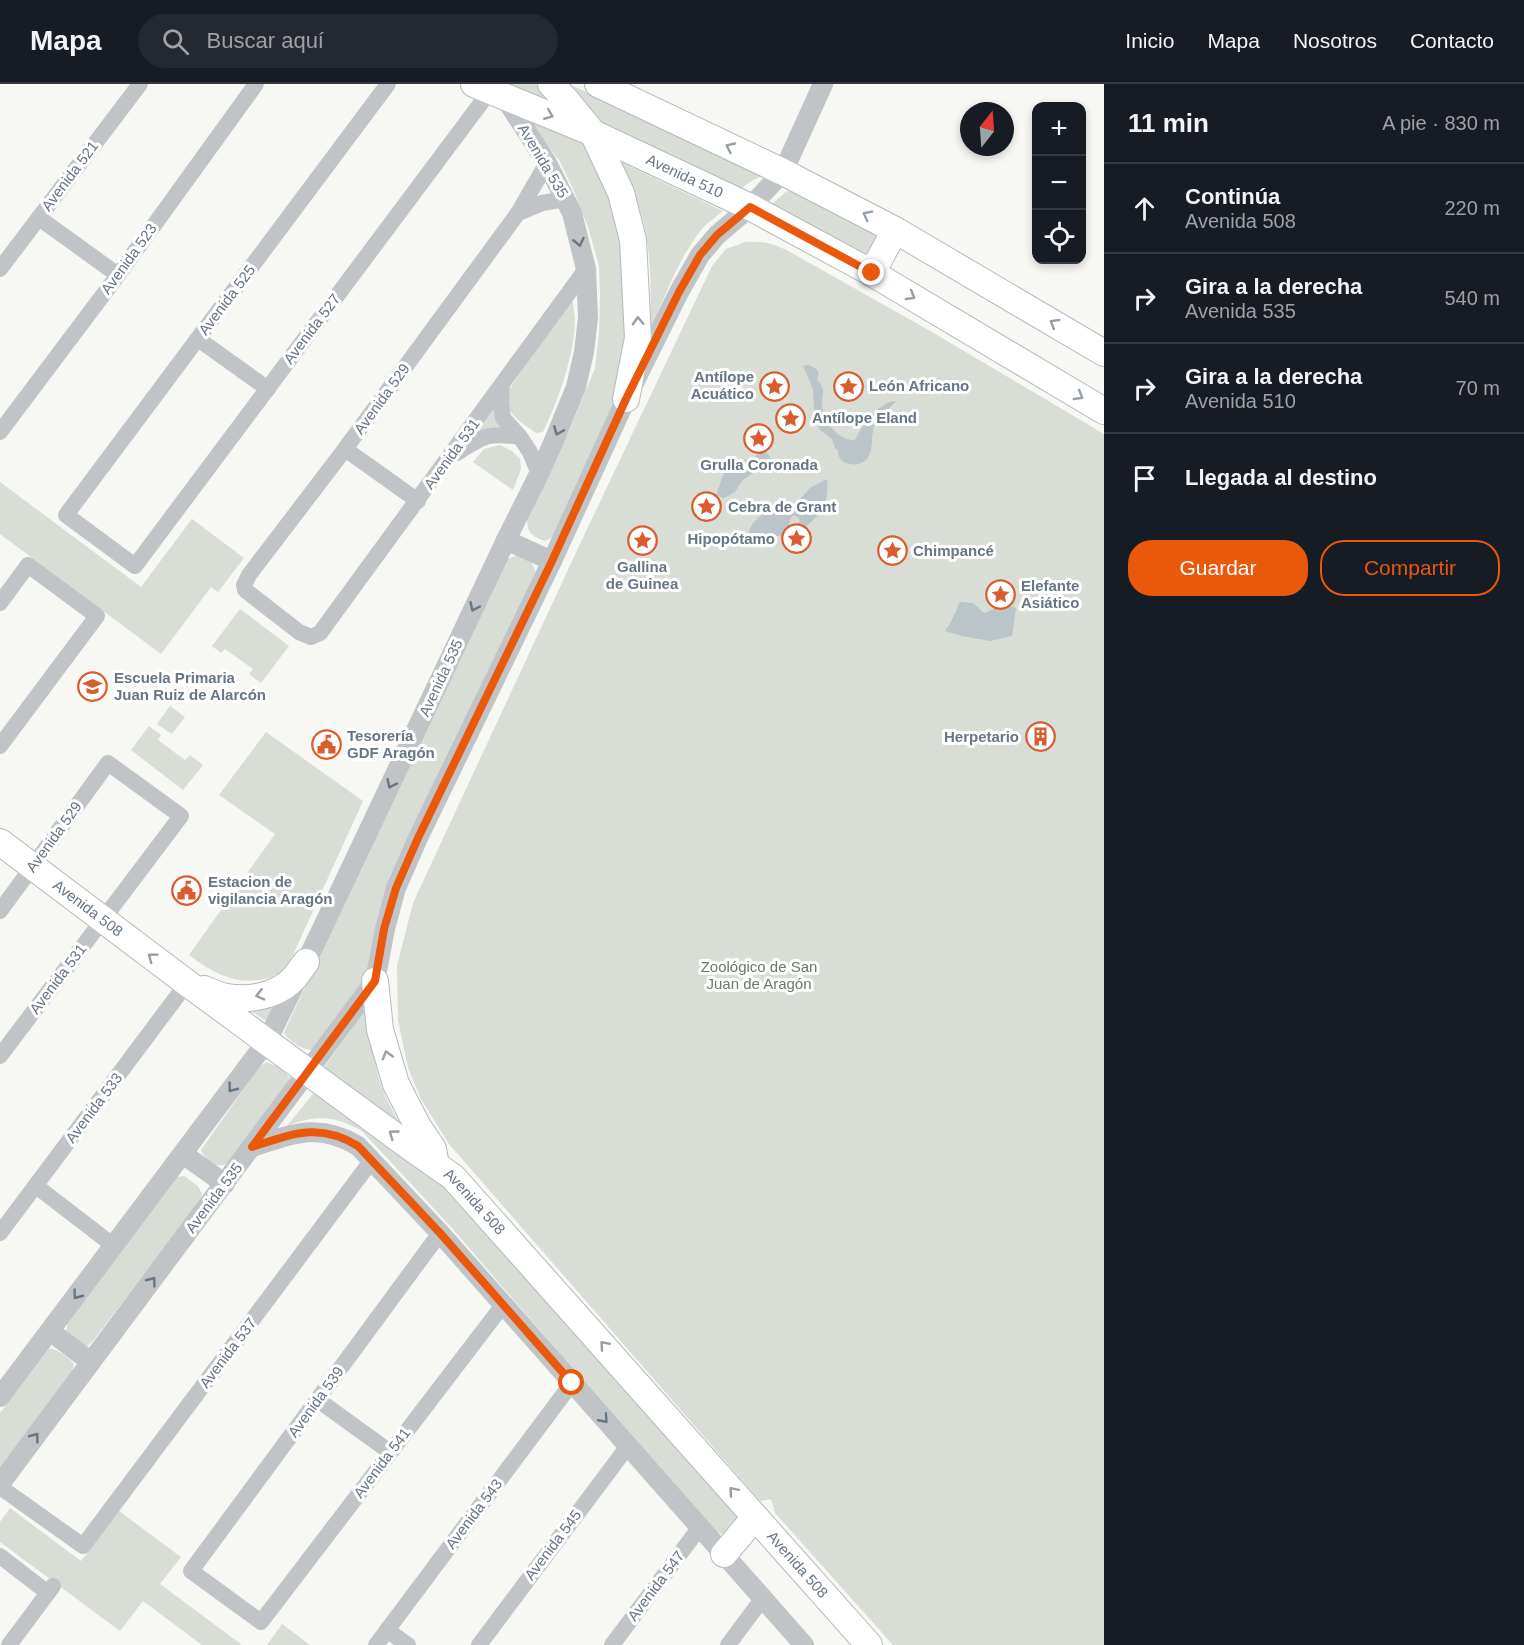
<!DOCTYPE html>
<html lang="es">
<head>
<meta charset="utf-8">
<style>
	body { margin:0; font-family:Arial,sans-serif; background:#242831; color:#f1f3f6 }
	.controls { position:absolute; right:18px; top:18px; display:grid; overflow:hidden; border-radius:12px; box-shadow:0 3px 9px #0003 }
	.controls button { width:54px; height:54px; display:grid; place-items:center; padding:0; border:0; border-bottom:2px solid #363941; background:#171b24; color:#f1f3f6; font:30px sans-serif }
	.compass { position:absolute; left:960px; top:18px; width:54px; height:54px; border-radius:50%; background:#171b24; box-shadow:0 3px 9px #0003; rotate:17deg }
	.stop { position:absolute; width:18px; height:18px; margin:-14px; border:4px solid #ea580c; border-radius:50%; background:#fff }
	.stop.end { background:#ea580c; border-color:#fff; box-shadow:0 2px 6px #0008 }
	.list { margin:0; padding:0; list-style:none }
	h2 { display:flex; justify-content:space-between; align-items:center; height:78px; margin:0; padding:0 24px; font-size:26px }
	h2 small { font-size:20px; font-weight:400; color:#9ea1a6 }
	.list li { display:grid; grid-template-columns:39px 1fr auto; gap:18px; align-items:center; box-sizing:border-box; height:90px; padding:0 24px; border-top:2px solid #363941 }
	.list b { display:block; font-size:22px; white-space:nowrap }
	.list p { margin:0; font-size:20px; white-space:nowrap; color:#9ea1a6 }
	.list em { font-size:20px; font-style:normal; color:#9ea1a6 }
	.actions { display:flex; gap:12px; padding:18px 24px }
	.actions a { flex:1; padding:14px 0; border:2px solid #ea580c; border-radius:24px; text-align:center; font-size:21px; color:#ea580c }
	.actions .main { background:#ea580c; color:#fff }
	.icon { flex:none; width:33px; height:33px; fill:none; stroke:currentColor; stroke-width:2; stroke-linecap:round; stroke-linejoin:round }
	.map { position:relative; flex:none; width:1104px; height:1561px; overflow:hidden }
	header { display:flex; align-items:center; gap:36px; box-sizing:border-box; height:84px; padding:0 30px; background:#171b24; border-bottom:2px solid #363941 }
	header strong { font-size:28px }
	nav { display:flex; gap:33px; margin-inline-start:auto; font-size:21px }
	.search { width:420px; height:54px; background:#242831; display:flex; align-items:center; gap:15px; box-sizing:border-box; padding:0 21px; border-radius:33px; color:#9ea1a6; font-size:22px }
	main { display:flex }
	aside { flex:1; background:#171b24 }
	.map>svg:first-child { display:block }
	.green { fill:#d8ddd5 }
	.water { fill:#bac4c9 }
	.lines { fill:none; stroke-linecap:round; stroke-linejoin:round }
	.primary-casing { stroke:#b5b9bd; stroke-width:28 }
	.minor { stroke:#c0c4c7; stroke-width:16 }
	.tertiary { stroke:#c0c4c7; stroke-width:20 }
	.primary { stroke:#fff; stroke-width:26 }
	.oneway { stroke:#959fa8 }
	.oneway2 { stroke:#677683 }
	.route { stroke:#ea580c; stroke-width:8 }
	.labels { text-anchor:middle; stroke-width:6; stroke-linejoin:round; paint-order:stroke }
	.street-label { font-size:15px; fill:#677683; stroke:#fff }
	.poi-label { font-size:15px; font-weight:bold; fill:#677683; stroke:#fff; text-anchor:start }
	.park-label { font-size:15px; fill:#697b66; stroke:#fff }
</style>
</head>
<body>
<header>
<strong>Mapa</strong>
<div class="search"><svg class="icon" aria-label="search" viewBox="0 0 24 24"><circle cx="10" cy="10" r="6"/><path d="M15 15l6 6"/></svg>Buscar aquí</div>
<nav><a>Inicio</a><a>Mapa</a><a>Nosotros</a><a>Contacto</a></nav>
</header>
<main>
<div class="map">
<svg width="1104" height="1561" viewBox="0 0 1104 1561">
	<rect width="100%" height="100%" fill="#f7f7f4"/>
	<!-- green -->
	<g class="green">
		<path d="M497,0H536L562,28Z"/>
		<path d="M566,0H569L767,90L753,96L739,106L605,46Z"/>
		<path d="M528,34L583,56L619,129L631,228L622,296L610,329L553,453L545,457C533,453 527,449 527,436L570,345L595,284L599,249L600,212L599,182L588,143L573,105L559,76L531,41Z"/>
		<path d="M619,77L723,127C716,133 708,138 702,145C678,174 666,212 650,245C651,210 652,168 642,133C637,114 627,96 619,77Z"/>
		<path d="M795,100L879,141L875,172L865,170L802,138L771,121Z"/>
		<path d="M745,158C766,157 774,160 792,169L932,248L1104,350V1561H893L775,1429L771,1415L760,1417L449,1060L421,1015L408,984L398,936L397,882L413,819L580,460L712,182L726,165Z"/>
		<path d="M572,213C574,225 576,238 574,250C571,280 556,322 543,348L536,349C516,335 500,327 512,301Z"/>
		<path d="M495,318L505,346L474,350Z"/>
		<path d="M500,361L512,367L520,375L521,385L513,406L473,378L484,365Z"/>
		<path d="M0,398L141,503L192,435L244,474L218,508L211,503L161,570L0,450Z"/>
		<path d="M517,471C528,474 533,478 536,489L399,781L370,894L312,966C302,966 289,957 284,949L286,944L501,482L508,475Z"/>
		<path d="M240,525L289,562L261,599L249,590L253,585L225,565L221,569L212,562Z"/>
		<path d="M170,622L185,633L172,650L157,640Z"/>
		<path d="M149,642L161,651L158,656L185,676L190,671L203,681L183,706L131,666Z"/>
		<path d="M266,648L363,717L292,873C289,878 285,884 281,888C274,893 267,895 259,896C231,900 211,887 189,871L275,750L219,711Z"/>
		<path d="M280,913L266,937L245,923Z"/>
		<path d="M372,917C372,969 373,996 401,1041L323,985Z"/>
		<path d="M266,978C276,981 284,986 290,994L232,1076C229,1078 227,1080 224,1081C214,1084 204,1074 201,1066L257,986Z"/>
		<path d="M316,1006L462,1116L735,1424C740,1440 735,1441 722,1450L717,1448L702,1435L451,1143L362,1047C335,1032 317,1030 287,1042Z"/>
		<path d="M184,1092L198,1102L202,1110L200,1117L93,1257L87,1262L79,1260L66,1249L68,1237L177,1093Z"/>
		<path d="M49,1265C59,1265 68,1273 74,1280L72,1288L0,1384V1329Z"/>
		<path d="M10,1424L81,1477L119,1427L181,1473L160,1500L242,1561H202L143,1517L120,1547L0,1458V1438Z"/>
		<path d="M282,1540L310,1561H267Z"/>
	</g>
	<!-- water -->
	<g class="water">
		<path d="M808,281C814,283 817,284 819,290L817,295C819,298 821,300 822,303C825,309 821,316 822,322C823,338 839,357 855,356C862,341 878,318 896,317C890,324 881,331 876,338C868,351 878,376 858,380C854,381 847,380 844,378C839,375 838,371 838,366L835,364L832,355L819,345L814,326L813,305L803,282Z"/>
		<path d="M761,367H765L772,375L742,397L735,408L724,414L716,411L724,389L734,387L743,376L752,375Z"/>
		<path d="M827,395C828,402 827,418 823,424C820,430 806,444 799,447L798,442L800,436L796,432H792L789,439L790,442L795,444L796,449C778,452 765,455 748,449L753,439L766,427L795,421L810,404Z"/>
		<path d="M960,518L973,519L984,529C995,526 1005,516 1016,524L1012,552L990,557L962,552L945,547L950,540Z"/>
	</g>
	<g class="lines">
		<defs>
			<g id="primary">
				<path id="s1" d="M474,0L593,49L750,123L872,189L1104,327"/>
				<path d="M551,0L566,16L593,49L621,109L633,156L638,254L626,315"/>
				<path d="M598,0L783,88L895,146L1104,269"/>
				<path d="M872,189L895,146"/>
				<path id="s2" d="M0,758L187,899L410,1063L453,1093L869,1561"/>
				<path d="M375,897L380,946L396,1000L417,1041L433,1065L436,1081"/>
				<path d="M204,905C211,908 219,912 227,913C248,917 275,912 291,897C297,892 301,884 306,878"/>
				<path d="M724,1470L755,1433"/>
			</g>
		</defs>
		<!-- primary casing -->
		<use href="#primary" class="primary-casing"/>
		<!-- minor -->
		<g class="minor">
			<path d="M388,0L66,431L135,482L490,7"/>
			<path d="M547,79L518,129L345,365L249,491L244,501L245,506L299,548L311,553L320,549L586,185"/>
			<path d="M518,129L542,119L566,115"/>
			<path d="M39,134L118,191"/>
			<path d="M0,185L140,0"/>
			<path d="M198,255L268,305"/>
			<path d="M502,301L501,318L503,334L520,353"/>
			<path d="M0,348L118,191L256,0"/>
			<path d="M345,365L418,417"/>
			<path d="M457,369C483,352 488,348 520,353L530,368L539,390"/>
			<path d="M0,519L28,481L97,532L0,662"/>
			<path d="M0,827L108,679L181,732L0,972"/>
			<path d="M36,1102L114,1162"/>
			<path d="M0,1149L187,899"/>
			<path d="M440,1149L191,1487L261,1538L503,1221"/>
			<path d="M318,1316L390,1368"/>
			<path d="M0,1403L83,1462L372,1076"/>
			<path d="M0,1472L48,1509"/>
			<path d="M387,1546L408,1561"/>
			<path d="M9,1561L53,1502"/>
			<path d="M376,1561L572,1299"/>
			<path d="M479,1561L628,1362"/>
			<path d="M612,1561L700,1443"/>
			<path d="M728,1561L763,1514"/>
		</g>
		<!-- tertiary -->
		<g class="tertiary">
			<path d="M506,456L552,477"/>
			<path d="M252,1063C292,1050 319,1038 358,1062L440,1149L804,1561"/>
			<path d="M183,1070L225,1100"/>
			<path d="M50,1247L91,1278"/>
			<path d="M0,1313L267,957L321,847L506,456L539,390L553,359L576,303L584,268L588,234L586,185L572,129L547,79L505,14"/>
			<path d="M0,1400L375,897L385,845L396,804L418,754L552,477L626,315L679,208L700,171L717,151L750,123L783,88L823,0"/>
		</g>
		<!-- primary -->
		<use href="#primary" class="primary"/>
	</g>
	<!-- one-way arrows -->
	<defs><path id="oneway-chevron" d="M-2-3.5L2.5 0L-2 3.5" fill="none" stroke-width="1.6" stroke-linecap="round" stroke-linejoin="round" transform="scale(1.5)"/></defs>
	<g class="oneway">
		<use href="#oneway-chevron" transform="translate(549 31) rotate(22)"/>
		<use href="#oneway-chevron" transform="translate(730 63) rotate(-155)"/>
		<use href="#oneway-chevron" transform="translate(867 131) rotate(-153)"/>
		<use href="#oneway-chevron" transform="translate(911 212) rotate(31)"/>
		<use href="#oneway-chevron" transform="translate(638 237) rotate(-92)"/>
		<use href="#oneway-chevron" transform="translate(1054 239) rotate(-149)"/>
		<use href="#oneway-chevron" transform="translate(1079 312) rotate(31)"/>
		<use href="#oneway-chevron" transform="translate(152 873) rotate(-143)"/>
		<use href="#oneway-chevron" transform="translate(260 911) rotate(167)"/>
		<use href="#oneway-chevron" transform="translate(387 971) rotate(-106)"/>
		<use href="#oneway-chevron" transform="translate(393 1050) rotate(-144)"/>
		<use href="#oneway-chevron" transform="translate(604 1261) rotate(-131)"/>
		<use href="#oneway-chevron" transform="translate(733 1407) rotate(-131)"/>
	</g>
	<g class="oneway2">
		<use href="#oneway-chevron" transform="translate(579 158) rotate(77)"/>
		<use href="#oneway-chevron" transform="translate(558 347) rotate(112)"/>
		<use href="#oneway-chevron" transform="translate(474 523) rotate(115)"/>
		<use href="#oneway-chevron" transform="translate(391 700) rotate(115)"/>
		<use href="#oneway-chevron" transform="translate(232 1004) rotate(127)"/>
		<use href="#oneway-chevron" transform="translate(152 1197) rotate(-53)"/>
		<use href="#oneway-chevron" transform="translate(77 1211) rotate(127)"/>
		<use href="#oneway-chevron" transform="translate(604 1335) rotate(48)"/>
		<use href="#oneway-chevron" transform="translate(35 1353) rotate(-53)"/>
	</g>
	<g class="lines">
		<!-- route -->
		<path class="route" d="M572,1299L440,1149L358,1062C319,1038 292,1050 252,1063L375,897L384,845L396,804L418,754L552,477L626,315L679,208L700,171L717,151L750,123L872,189"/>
	</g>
	<!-- icons -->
	<defs>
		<symbol id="sight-ring" viewBox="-11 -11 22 22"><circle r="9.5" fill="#fff" stroke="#da5d30" stroke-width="1.5"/><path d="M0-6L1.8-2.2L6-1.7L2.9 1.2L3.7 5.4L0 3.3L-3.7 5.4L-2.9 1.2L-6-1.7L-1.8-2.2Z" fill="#da5d30"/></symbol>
		<symbol id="school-ring" viewBox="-11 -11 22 22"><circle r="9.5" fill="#fff" stroke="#da5d30" stroke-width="1.5"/><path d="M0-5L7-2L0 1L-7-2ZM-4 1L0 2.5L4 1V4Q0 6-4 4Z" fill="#da5d30"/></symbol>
		<symbol id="building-ring" viewBox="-11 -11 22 22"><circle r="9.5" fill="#fff" stroke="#da5d30" stroke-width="1.5"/><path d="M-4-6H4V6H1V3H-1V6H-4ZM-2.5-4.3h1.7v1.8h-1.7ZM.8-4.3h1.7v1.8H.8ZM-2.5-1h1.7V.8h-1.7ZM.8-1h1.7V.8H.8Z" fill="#da5d30"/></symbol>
		<symbol id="civic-ring" viewBox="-11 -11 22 22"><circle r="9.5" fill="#fff" stroke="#da5d30" stroke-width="1.5"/><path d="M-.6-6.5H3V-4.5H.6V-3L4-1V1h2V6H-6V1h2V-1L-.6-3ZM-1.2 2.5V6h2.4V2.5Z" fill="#da5d30"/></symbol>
	</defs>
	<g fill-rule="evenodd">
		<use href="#sight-ring" x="758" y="286" width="33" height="33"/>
		<use href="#sight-ring" x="832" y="286" width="33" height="33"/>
		<use href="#sight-ring" x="774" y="318" width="33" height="33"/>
		<use href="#sight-ring" x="742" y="338" width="33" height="33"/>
		<use href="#sight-ring" x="690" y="406" width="33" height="33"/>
		<use href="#sight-ring" x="780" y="438" width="33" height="33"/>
		<use href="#sight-ring" x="626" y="440" width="33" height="33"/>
		<use href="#sight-ring" x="876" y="450" width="33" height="33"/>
		<use href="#sight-ring" x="984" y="494" width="33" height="33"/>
		<use href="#school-ring" x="76" y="586" width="33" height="33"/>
		<use href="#building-ring" x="1024" y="636" width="33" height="33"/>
		<use href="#civic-ring" x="310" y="644" width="33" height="33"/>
		<use href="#civic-ring" x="170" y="790" width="33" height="33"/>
	</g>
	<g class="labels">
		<!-- street labels -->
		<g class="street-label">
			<text transform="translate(543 77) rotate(59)" y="5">Avenida 535</text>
			<text transform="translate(70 92) rotate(-53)" y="5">Avenida 521</text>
			<text dy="5" stroke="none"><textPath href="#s1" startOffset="230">Avenida 510</textPath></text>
			<text transform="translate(129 175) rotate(-54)" y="5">Avenida 523</text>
			<text transform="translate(227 216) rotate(-53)" y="5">Avenida 525</text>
			<text transform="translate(312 245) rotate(-53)" y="5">Avenida 527</text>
			<text transform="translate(382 315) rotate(-54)" y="5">Avenida 529</text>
			<text transform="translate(452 370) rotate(-54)" y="5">Avenida 531</text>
			<text transform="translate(441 594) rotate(-65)" y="5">Avenida 535</text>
			<text transform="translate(54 753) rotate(-54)" y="5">Avenida 529</text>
			<text dy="5" stroke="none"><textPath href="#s2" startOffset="110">Avenida 508</textPath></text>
			<text transform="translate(58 895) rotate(-53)" y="5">Avenida 531</text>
			<text transform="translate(94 1024) rotate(-53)" y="5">Avenida 533</text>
			<text transform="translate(214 1114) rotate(-53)" y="5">Avenida 535</text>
			<text dy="5" stroke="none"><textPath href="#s2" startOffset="596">Avenida 508</textPath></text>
			<text transform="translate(228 1269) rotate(-53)" y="5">Avenida 537</text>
			<text transform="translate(316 1318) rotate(-54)" y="5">Avenida 539</text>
			<text transform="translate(382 1379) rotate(-53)" y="5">Avenida 541</text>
			<text transform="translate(474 1430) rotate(-53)" y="5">Avenida 543</text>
			<text transform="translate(553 1461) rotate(-53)" y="5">Avenida 545</text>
			<text dy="5" stroke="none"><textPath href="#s2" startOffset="1082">Avenida 508</textPath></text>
			<text transform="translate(656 1502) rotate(-53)" y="5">Avenida 547</text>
		</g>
		<!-- poi labels -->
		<g class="poi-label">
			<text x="754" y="298" text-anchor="end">Antílope<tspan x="754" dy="17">Acuático</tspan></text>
			<text x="869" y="307">León Africano</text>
			<text x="812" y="339">Antílope Eland</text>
			<text x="759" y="386" text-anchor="middle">Grulla Coronada</text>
			<text x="728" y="428">Cebra de Grant</text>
			<text x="775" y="460" text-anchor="end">Hipopótamo</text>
			<text x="913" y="472">Chimpancé</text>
			<text x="642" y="488" text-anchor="middle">Gallina<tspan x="642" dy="17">de Guinea</tspan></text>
			<text x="1021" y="507">Elefante<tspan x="1021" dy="17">Asiático</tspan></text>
			<text x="114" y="599">Escuela Primaria<tspan x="114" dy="17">Juan Ruiz de Alarcón</tspan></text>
			<text x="347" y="657">Tesorería<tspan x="347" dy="17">GDF Aragón</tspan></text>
			<text x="1019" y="658" text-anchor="end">Herpetario</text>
			<text x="208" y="803">Estacion de<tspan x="208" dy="17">vigilancia Aragón</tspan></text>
		</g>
		<!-- park labels -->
		<g class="park-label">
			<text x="759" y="888">Zoológico de San<tspan x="759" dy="17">Juan de Aragón</tspan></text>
		</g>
	</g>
</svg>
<div class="controls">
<button>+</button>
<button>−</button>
<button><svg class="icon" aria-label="locate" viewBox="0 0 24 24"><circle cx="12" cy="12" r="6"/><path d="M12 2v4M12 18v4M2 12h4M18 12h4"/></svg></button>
</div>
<svg class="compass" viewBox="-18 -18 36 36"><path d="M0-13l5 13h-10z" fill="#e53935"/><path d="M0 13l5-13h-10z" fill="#9ea1a6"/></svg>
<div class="stop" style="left:572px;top:1299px"></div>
<div class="stop end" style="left:872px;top:189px"></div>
</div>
<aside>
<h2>11 min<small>A pie · 830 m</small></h2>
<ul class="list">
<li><svg class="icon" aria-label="ahead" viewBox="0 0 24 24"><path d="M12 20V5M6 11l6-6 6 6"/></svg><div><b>Continúa</b><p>Avenida 508</p></div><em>220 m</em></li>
<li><svg class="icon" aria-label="right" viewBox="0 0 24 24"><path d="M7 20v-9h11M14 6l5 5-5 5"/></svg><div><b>Gira a la derecha</b><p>Avenida 535</p></div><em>540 m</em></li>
<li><svg class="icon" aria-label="right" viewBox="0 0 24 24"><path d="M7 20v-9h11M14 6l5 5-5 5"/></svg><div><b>Gira a la derecha</b><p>Avenida 510</p></div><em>70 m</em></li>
<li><svg class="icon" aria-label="arrive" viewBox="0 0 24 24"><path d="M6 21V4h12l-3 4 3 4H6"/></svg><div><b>Llegada al destino</b></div></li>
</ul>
<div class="actions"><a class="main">Guardar</a><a>Compartir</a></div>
</aside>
</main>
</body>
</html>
